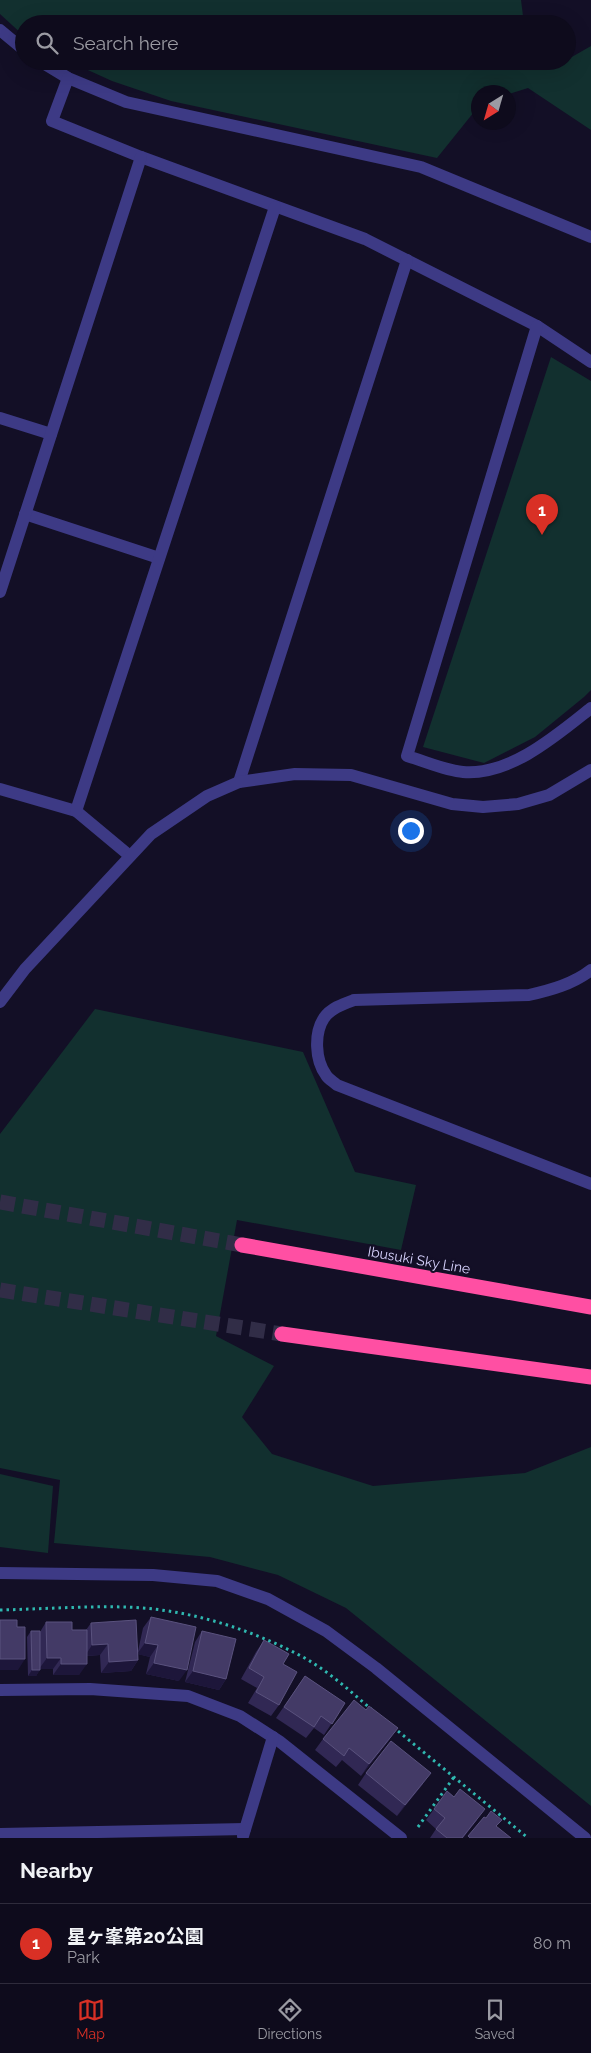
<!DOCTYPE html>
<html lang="en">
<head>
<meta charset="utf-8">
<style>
	body { margin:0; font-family:Raleway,"Noto Sans JP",sans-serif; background:#1c1929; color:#f1f3f6 }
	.compass { position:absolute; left:471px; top:85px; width:45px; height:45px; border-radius:50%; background:#0e0b1c; box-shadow:0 5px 20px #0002; rotate:217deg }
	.you { position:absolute; left:410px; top:830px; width:18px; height:18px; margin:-12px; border:4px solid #fff; border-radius:50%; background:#1a73e8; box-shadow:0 0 0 8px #1a73e833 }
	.badge { display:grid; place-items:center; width:32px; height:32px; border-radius:50%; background:#d93025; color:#fff; font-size:16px; font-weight:700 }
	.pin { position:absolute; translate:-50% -41px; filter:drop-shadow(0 1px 2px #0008) }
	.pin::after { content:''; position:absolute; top:26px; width:18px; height:15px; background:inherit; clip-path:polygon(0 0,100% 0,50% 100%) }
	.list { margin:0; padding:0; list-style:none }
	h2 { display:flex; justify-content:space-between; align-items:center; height:65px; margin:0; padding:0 20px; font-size:21px }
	h2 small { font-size:16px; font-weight:400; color:#9b9ba3 }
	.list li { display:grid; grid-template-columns:32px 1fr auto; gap:15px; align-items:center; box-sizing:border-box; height:80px; padding:0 20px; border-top:1px solid #2e2b3b }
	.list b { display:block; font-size:19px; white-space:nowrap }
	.list p { margin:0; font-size:16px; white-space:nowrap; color:#9b9ba3 }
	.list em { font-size:16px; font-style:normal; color:#9b9ba3 }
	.icon { flex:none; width:28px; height:28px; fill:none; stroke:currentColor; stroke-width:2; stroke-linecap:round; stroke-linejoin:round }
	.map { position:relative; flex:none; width:591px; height:1838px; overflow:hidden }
	.search { position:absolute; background:#0e0b1c; box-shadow:0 5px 20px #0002; left:15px; right:15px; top:15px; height:55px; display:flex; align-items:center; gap:12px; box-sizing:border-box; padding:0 18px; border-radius:28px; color:#9b9ba3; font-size:19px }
	.sheet { height:145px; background:#0e0b1c }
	nav { display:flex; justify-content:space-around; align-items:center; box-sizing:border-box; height:70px; border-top:1px solid #2e2b3b; background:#0e0b1c; font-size:14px; color:#9b9ba3 }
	nav a { display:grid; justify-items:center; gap:2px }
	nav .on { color:#d93025 }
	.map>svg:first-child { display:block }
	.green { fill:#12302f }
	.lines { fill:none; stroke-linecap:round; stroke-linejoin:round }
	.highway-tunnel { stroke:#312d47; stroke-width:15; stroke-dasharray:15 8; stroke-linecap:butt }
	.path { stroke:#2fb8b0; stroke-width:3; stroke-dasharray:2.5 4; stroke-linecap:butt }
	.minor { stroke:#3d3a85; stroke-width:12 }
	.highway { stroke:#ff4fa3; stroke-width:15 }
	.wall { fill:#312854 }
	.shaded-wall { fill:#1d163a }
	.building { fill:#433a66; stroke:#5a527e }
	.labels { text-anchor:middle; stroke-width:4.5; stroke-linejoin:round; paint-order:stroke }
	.street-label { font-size:14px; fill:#d9d4ff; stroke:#130f26 }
</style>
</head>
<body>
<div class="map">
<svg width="591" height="1838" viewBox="0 0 591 1838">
	<rect width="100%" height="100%" fill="#130f26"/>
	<!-- green -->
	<g class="green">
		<path d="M0,0H521L524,24H24V36L0,14Z"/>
		<path d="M591,46V130L528,88L509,94L508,92H478V107L437,158L171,101L112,81L68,61L563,62Z"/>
		<path d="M551,357L591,381V690L584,697L535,737L484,763L423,747Z"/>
		<path d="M95,1009L303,1052L355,1172L416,1185L401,1250L237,1220L216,1336L274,1366L242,1417L272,1454L373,1486L525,1473L591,1447V1806L346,1608L278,1575L210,1557L54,1543L60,1480L0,1468V1134Z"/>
		<path d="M0,1474L53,1486L48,1553L0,1547Z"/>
	</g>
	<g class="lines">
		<!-- highway-tunnel -->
		<g class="highway-tunnel">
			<path d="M0,1202L242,1245"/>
			<path d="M0,1290L282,1334"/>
		</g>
		<!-- path -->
		<g class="path">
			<path d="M0,1610C42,1609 84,1606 126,1607C187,1609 248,1628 301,1656C327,1670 349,1690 371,1709"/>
			<path d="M393,1727L528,1838"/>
			<path d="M418,1827L454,1777"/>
		</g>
		<!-- minor -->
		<g class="minor">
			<path d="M0,30L24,50"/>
			<path d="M40,61L68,78L126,102L421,167L591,237"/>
			<path d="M68,78L52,121L141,157L365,239L537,326L591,362"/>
			<path d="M537,326L407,756C424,761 447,771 463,772C510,776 557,735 591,708"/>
			<path d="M0,418L51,434"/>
			<path d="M25,514L159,558"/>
			<path d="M0,592L141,157"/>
			<path d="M239,782L407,260"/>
			<path d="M0,789L76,811L130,856"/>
			<path d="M76,811L275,207"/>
			<path d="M591,970C573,984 551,990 529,995L354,1000C343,1004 331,1008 324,1018C314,1033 315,1060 326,1075C328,1079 334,1082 337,1085L591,1184"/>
			<path d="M0,1002L25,969L151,834L207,796L239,782L295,774L351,775L452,804L483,807L518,804L549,795L591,770"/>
			<path d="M0,1573L153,1575L217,1581L268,1599L326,1631L376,1668L585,1838"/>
			<path d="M0,1690L90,1689L188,1696L240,1716L279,1741L401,1838"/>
			<path d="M0,1834L245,1829"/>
			<path d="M243,1836L273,1737"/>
		</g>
		<!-- highway -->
		<g class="highway">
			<path d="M242,1245L591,1307"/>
			<path d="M282,1334L591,1377"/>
		</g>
	</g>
	<!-- wall -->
	<g class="wall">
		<path d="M151,1617L179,1681L146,1674L150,1657L138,1654V1660L131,1671L101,1673L100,1655L87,1656L79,1675H53V1669H40L36,1676H28L27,1637L31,1631L40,1632L46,1622L72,1630H86L91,1623L138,1651L143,1628Z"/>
		<path d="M202,1631L226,1679L219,1690L185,1682L195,1642Z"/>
		<path d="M264,1640L283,1664L279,1705L271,1716L248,1703L257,1688L241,1679L256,1652Z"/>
		<path d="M305,1676L345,1703L324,1735L314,1728L306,1738L276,1718Z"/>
		<path d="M323,1739H390L361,1776L342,1760L336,1767L315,1750Z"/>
		<path d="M366,1773L423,1784L397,1816L358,1785Z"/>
		<path d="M434,1809L477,1820L463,1838H430L436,1829L426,1820Z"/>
	</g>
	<!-- shaded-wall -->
	<g class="shaded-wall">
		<path d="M145,1643L158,1645L150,1657L137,1654Z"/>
		<path d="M108,1644L100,1655L85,1656L92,1645Z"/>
		<path d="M47,1658H61L53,1669H39Z"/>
		<path d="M0,1659H25L18,1670H0Z"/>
		<path d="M138,1660L131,1671L101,1673L109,1662Z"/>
		<path d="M154,1663L187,1670L179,1681L146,1674Z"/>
		<path d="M61,1664H87L79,1675H53Z"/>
		<path d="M32,1670H40L36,1676H28Z"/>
		<path d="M193,1671L226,1679L219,1690L185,1682Z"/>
		<path d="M398,1728L390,1739L361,1776L369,1764Z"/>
		<path d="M431,1773L423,1784L397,1816L405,1805Z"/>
		<path d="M485,1809L463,1838H462Z"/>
	</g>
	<!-- building -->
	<g class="building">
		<path d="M151,1617L196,1627L187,1670L154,1663L158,1645L145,1643Z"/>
		<path d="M0,1620H17V1627H25V1659H0Z"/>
		<path d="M136,1620L138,1660L109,1662L108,1644L92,1645L91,1623Z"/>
		<path d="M46,1622H72V1630H87V1664H61V1658H47Z"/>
		<path d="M31,1631H40V1670H32Z"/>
		<path d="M202,1631L236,1639L226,1679L193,1671Z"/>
		<path d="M264,1640L289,1654L283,1664L297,1672L279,1705L256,1692L264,1677L249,1668Z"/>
		<path d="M305,1676L345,1703L332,1724L321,1716L314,1727L284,1707Z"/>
		<path d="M354,1700L366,1710L369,1706L398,1728L369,1764L349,1748L344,1756L323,1739Z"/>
		<path d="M391,1741L431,1773L405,1805L366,1773Z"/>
		<path d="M460,1789L485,1809L462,1838H447L436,1829L445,1818L434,1809L447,1791L454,1797Z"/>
		<path d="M491,1811L502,1820L496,1826L511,1838H470L468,1836L484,1817L486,1818Z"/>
	</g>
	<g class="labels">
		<!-- street labels -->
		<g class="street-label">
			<text transform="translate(419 1260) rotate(10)" y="5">Ibusuki Sky Line</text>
		</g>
	</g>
</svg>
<svg class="compass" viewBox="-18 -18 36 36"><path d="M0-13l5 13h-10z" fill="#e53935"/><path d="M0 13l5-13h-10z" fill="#9b9ba3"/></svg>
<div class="you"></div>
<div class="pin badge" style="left:542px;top:535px">1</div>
<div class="search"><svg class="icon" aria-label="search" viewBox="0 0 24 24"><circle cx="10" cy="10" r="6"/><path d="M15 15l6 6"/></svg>Search here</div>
</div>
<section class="sheet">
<h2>Nearby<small></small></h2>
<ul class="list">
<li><span class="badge">1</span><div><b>星ヶ峯第20公園</b><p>Park</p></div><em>80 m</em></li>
</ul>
</section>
<nav>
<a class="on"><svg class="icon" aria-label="map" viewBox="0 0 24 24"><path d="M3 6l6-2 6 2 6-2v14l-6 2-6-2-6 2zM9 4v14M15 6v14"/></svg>Map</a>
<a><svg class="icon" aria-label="directions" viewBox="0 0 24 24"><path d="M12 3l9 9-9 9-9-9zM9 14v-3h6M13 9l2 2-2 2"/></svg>Directions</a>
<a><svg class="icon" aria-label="saved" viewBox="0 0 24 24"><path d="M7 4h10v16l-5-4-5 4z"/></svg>Saved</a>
</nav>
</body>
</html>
